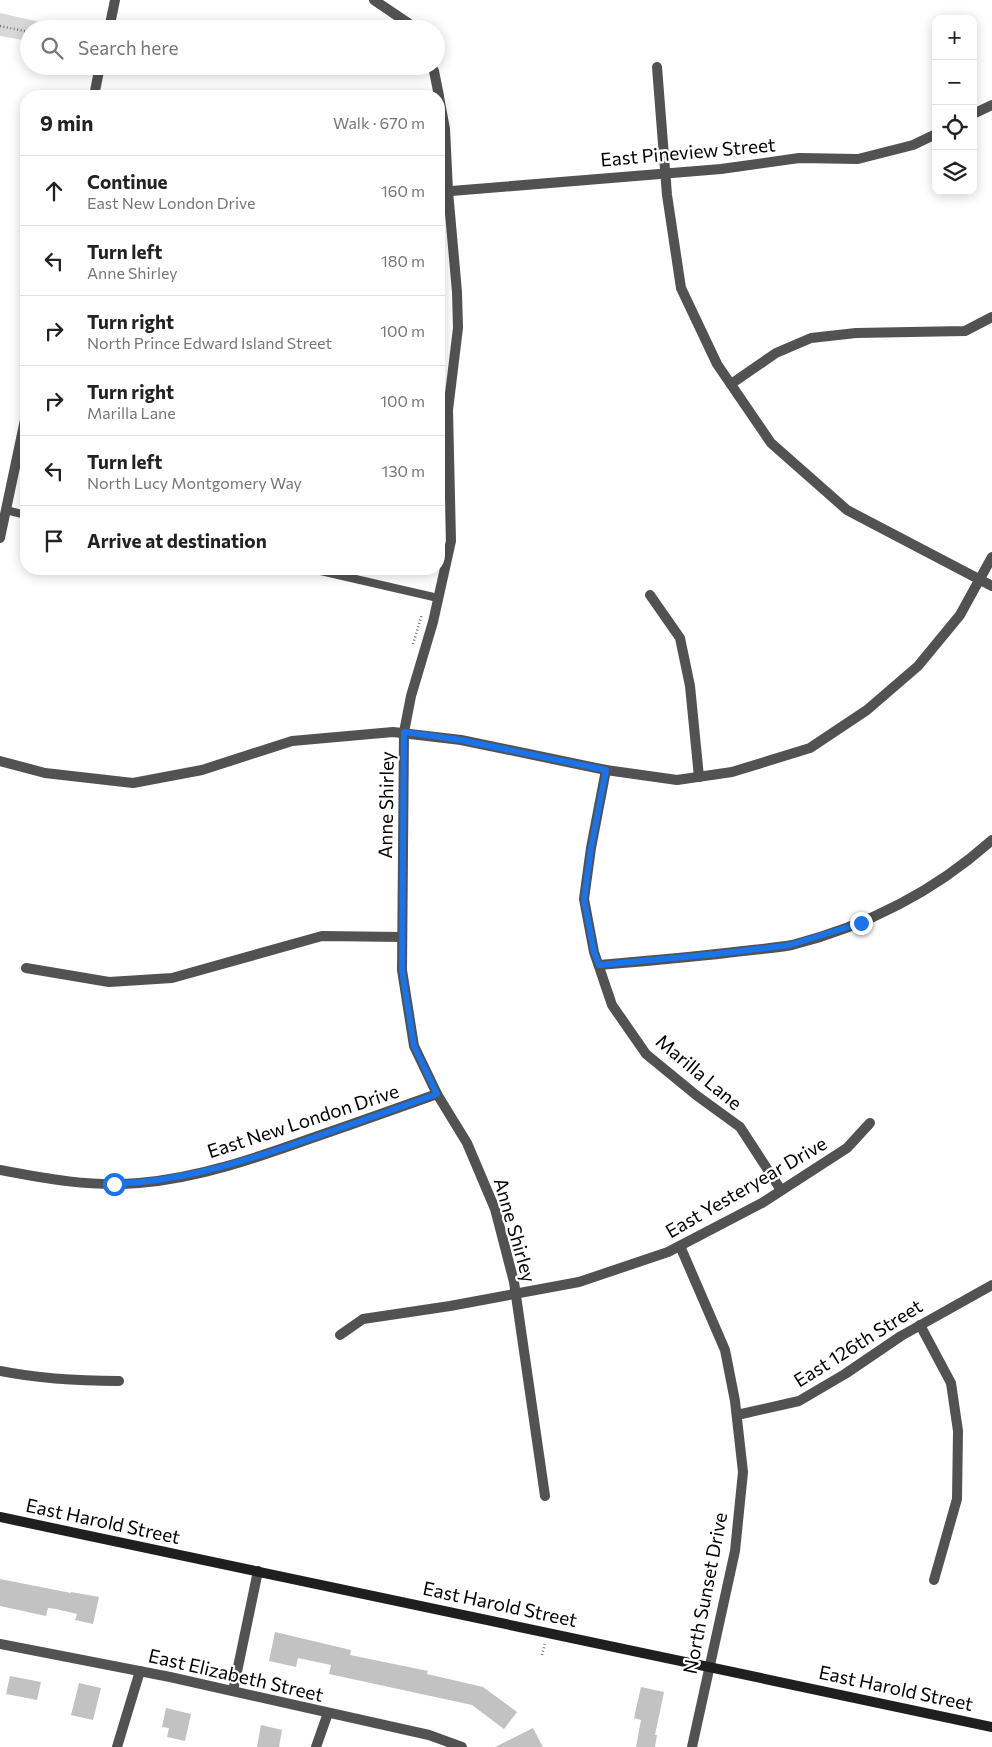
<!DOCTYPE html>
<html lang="en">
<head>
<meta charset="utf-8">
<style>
	body { margin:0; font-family:Commissioner,sans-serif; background:#f6f6f6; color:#222 }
	.controls { position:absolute; right:15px; top:15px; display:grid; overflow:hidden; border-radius:10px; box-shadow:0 2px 12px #0003 }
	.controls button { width:45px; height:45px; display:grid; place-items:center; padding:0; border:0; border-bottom:1px solid #e0e0e0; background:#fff; color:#222; font:25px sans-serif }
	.stop { position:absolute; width:15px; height:15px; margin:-11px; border:4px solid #1a73e8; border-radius:50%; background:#fff }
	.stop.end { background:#1a73e8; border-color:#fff; box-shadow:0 1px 5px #0008 }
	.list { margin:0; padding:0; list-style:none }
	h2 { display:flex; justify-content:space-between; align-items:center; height:65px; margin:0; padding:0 20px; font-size:21px }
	h2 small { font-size:16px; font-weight:400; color:#767676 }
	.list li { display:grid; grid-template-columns:32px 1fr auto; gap:15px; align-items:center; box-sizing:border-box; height:70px; padding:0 20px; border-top:1px solid #e0e0e0 }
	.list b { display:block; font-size:19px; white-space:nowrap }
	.list p { margin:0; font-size:16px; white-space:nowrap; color:#767676 }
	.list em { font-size:16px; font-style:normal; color:#767676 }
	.icon { flex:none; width:28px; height:28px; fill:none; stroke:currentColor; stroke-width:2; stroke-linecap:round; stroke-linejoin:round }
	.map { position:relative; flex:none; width:992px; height:1747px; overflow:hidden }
	.search { position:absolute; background:#fff; box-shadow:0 2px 12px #0003; left:20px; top:20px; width:425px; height:55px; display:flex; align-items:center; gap:12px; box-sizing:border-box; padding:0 18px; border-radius:28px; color:#767676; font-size:19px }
	.panel { position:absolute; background:#fff; box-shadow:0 2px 12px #0003; left:20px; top:90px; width:425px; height:485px; border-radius:20px }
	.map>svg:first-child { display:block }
	.green { fill:#d9d9d9 }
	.building { fill:#c2c2c2 }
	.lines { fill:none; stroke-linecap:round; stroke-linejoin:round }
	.path { stroke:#747474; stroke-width:2.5; stroke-dasharray:1 2.5; stroke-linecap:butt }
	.service { stroke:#525252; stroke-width:8 }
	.minor { stroke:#525252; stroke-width:10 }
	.tertiary { stroke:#525252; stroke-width:10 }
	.secondary { stroke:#1f1f1f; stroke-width:10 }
	.route { stroke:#1a73e8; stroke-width:6 }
	.labels { text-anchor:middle; stroke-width:4.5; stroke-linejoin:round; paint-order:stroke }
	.street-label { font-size:19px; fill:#000; stroke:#fff }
</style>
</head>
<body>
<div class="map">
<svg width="992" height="1747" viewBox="0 0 992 1747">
	<rect width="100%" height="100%" fill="#fff"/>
	<!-- green -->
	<path class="green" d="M0,13L71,29H29V41L0,36Z"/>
	<!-- building -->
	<g class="building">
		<path d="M0,1579L71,1593V1592L99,1597L93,1624L75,1620L77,1614L56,1609L48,1608L46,1616L0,1606Z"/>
		<path d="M275,1632L351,1650L350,1655L428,1671L427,1674L483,1687L517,1712L504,1729L472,1705L329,1674L331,1665L298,1658L296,1667L269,1661Z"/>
		<path d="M10,1676L41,1682L37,1700L6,1694Z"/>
		<path d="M79,1683L101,1688L93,1720L71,1715Z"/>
		<path d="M641,1687L664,1692L655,1735H657L655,1747H636L641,1720L634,1718Z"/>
		<path d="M166,1708L191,1714L185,1741L167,1737L169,1728L162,1727Z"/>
		<path d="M261,1725L282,1730L279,1747H257Z"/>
		<path d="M533,1728L543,1747H495Z"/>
	</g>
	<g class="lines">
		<!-- path -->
		<g class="path">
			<path d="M0,26L29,32"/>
			<path d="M439,255L443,331L439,366"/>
			<path d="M413,644L422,614"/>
			<path d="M549,1621L551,1610"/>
			<path d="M542,1655L545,1643"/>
		</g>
		<!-- service -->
		<g class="service">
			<path d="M439,479H449"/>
			<path d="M6,510L26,515"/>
			<path d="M312,569L438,598"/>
		</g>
		<!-- minor -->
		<g class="minor">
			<path d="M374,0L408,23L411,29"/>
			<path d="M431,66L434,71L439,96"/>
			<path d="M657,67L667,195L681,288L717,364L771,443L847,510L992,586"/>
			<path d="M439,97L445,129L448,191L457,292L458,328L448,410L451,541L433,622L411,696L404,732L402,970L414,1046L437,1094L467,1143L495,1209L514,1282L545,1496"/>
			<path d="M973,114L992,105"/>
			<path d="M439,192L721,169L799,158L858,159L913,145L936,134"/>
			<path d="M731,384L776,353L811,338L856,333L965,331L992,317"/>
			<path d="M650,595L680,638L690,686L699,777"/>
			<path d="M0,761L45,773L133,783L202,770L292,741L393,732L461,740L606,770L677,780L732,772L810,748L867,710L918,666L960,615L992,557"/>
			<path d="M606,770L591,848L584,899L594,952L612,1005L646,1054L696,1095L740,1127L781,1190"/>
			<path d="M599,965C647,961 695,957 743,951C759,949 776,948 792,945C866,926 934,892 992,840"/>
			<path d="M26,968L109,982L172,978L322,936L402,937"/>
			<path d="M0,1170C46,1179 92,1187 139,1183C199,1178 256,1158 312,1138C353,1124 395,1109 437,1094"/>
			<path d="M680,1246L725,1350L735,1401L743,1472L735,1551L692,1747"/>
			<path d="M920,1325L951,1383L958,1431L957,1499L934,1580"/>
			<path d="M340,1335L363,1319L450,1306L579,1282L668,1252L762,1203L847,1148L870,1123"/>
			<path d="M0,1371C40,1379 79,1381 119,1381"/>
			<path d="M737,1415L799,1401L845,1374L901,1336L992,1285"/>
			<path d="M0,1644L170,1677L429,1735L462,1747"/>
			<path d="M233,1691L258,1571"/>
			<path d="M117,1747L140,1671"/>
			<path d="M316,1747L328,1713"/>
		</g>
		<!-- tertiary -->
		<g class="tertiary">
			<path d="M109,29L115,0"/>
			<path d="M94,96L100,66"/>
			<path d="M0,538L26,415"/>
		</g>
		<!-- secondary -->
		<path class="secondary" d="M0,1517L992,1727"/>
	</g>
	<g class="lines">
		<!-- route -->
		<path class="route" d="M114,1184C188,1181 252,1159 321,1135C360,1121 398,1108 437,1094L414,1046L402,970L404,732L461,740L606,770L591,848L584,899L594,952L599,965L716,954L790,945L861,923"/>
	</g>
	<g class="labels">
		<!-- street labels -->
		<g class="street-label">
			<text transform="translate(688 152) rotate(-5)" y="7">East Pineview Street</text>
			<text transform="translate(386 805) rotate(-89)" y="7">Anne Shirley</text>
			<text transform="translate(699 1072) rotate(40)" y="7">Marilla Lane</text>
			<text transform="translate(303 1121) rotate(-18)" y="7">East New London Drive</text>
			<text transform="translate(746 1187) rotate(-30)" y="7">East Yesteryear Drive</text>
			<text transform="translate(515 1230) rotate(74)" y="7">Anne Shirley</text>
			<text transform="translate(858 1343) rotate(-32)" y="7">East 126th Street</text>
			<text transform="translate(103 1521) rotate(12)" y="7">East Harold Street</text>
			<text transform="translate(705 1593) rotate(-79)" y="7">North Sunset Drive</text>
			<text transform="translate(500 1604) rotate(12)" y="7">East Harold Street</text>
			<text transform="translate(236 1675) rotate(13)" y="7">East Elizabeth Street</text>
			<text transform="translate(896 1688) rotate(12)" y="7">East Harold Street</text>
		</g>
	</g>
</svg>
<div class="controls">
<button>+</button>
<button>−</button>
<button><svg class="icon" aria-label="locate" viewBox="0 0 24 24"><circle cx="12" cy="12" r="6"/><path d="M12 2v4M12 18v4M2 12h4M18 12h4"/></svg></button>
<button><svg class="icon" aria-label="layers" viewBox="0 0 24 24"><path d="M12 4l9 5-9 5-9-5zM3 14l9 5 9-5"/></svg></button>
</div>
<div class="stop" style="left:114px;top:1184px"></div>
<div class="stop end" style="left:861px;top:923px"></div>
<div class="search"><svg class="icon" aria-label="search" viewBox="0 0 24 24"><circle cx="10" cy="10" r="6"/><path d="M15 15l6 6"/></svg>Search here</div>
<section class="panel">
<h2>9 min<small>Walk · 670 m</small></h2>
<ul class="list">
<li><svg class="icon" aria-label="ahead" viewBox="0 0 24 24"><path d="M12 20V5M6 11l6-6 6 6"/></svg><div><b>Continue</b><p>East New London Drive</p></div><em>160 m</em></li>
<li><svg class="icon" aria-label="left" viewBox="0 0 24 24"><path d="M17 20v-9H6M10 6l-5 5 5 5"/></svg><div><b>Turn left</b><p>Anne Shirley</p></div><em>180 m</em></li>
<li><svg class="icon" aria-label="right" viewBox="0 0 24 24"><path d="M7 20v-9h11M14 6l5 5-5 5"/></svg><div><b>Turn right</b><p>North Prince Edward Island Street</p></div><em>100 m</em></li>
<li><svg class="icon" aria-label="right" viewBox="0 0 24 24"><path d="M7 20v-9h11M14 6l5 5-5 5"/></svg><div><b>Turn right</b><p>Marilla Lane</p></div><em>100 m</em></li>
<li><svg class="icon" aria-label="left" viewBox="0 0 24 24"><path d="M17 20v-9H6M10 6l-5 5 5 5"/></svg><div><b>Turn left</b><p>North Lucy Montgomery Way</p></div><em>130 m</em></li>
<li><svg class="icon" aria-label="arrive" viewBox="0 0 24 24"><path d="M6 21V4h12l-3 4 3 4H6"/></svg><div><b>Arrive at destination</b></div></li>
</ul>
</section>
</div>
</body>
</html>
